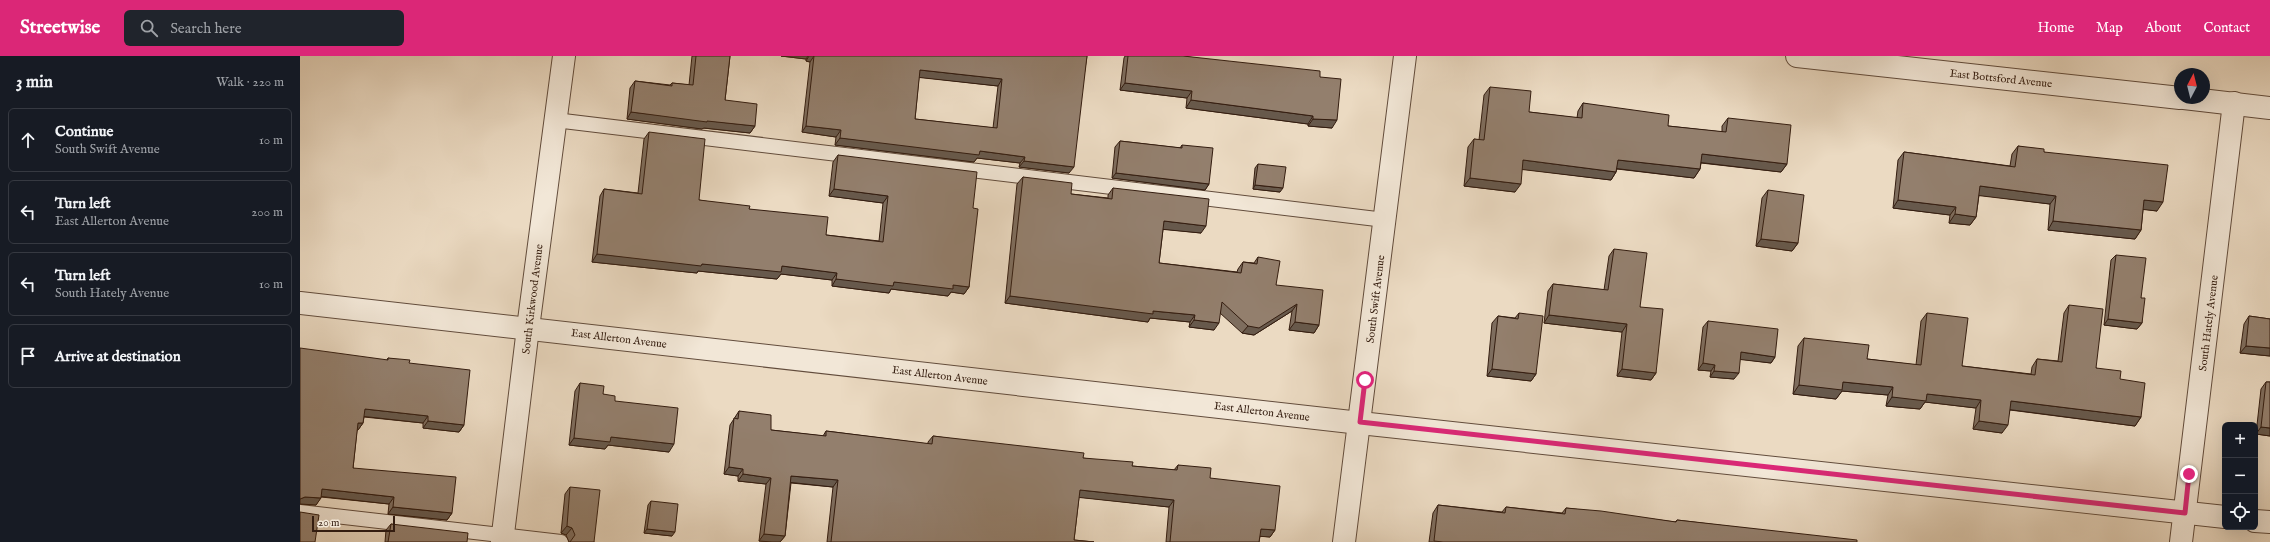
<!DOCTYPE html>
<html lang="en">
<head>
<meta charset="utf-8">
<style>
	body { margin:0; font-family:"IM FELL English",serif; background:#20242c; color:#f1f3f6 }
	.controls { position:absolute; right:12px; bottom:12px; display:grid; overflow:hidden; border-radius:6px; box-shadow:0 4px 16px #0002 }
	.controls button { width:36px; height:36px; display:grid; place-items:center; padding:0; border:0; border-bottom:1px solid #363941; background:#171b24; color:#f1f3f6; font:20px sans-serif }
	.compass { position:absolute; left:1874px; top:12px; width:36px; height:36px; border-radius:50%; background:#171b24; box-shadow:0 4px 16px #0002; rotate:7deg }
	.scale { position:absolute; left:12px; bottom:10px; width:83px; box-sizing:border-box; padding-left:4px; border:2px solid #341d10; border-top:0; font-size:11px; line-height:14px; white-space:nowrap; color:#341d10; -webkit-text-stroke:3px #f2e7d7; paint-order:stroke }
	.stop { position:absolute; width:12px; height:12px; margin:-9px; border:3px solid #db2777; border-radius:50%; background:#fff }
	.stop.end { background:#db2777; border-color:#fff; box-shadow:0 1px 4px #0008 }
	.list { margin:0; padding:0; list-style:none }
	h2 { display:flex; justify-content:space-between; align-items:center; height:52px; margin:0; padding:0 16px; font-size:17px }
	h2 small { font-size:13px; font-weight:400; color:#9ea1a6 }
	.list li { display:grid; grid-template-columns:26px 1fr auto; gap:12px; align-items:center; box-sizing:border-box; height:64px; margin:0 8px 8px; padding:0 8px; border:1px solid #363941; border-radius:6px }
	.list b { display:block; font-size:15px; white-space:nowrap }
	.list p { margin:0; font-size:13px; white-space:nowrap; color:#9ea1a6 }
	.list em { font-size:13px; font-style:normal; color:#9ea1a6 }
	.icon { flex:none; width:22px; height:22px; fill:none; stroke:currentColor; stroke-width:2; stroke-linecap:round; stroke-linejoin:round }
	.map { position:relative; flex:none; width:1970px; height:486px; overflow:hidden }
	header { display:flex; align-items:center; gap:24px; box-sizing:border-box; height:56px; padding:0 20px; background:#db2777; color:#fff }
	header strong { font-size:19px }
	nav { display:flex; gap:22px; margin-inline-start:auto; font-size:14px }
	.search { width:280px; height:36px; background:#20242c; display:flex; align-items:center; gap:10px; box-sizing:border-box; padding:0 14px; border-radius:6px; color:#9ea1a6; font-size:15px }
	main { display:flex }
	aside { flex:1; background:#171b24 }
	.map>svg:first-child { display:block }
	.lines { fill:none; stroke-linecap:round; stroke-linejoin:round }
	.lane-casing { stroke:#624c3c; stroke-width:16 }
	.street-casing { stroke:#624c3c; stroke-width:24 }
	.lane { stroke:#f2e7d7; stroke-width:14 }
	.street { stroke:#f2e7d7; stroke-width:22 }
	.wall { fill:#7e6d5e; stroke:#341d10; fill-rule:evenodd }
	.shaded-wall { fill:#67594c; stroke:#341d10 }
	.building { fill:#937f6d; stroke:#341d10; fill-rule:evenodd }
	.route { stroke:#db2777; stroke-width:5 }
	.labels { text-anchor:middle; stroke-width:3; stroke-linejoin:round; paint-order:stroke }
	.street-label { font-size:11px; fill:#341d10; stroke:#f2e7d7 }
</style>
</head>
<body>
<header>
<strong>Streetwise</strong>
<div class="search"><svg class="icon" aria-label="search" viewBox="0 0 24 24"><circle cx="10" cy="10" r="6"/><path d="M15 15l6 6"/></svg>Search here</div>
<nav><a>Home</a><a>Map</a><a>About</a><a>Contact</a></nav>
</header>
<main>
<aside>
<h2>3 min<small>Walk · 220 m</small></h2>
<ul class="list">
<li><svg class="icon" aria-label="ahead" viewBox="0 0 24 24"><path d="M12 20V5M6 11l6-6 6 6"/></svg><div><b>Continue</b><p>South Swift Avenue</p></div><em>10 m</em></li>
<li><svg class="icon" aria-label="left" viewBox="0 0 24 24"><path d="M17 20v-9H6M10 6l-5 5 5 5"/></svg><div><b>Turn left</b><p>East Allerton Avenue</p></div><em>200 m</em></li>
<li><svg class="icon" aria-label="left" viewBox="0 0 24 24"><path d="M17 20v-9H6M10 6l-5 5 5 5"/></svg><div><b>Turn left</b><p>South Hately Avenue</p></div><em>10 m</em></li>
<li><svg class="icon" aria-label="arrive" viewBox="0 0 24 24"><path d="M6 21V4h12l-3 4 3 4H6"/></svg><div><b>Arrive at destination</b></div></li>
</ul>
</aside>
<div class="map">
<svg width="1970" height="486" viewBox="0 0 1970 486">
	<rect width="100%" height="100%" fill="#ebdac2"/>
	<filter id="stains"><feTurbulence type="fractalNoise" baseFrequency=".005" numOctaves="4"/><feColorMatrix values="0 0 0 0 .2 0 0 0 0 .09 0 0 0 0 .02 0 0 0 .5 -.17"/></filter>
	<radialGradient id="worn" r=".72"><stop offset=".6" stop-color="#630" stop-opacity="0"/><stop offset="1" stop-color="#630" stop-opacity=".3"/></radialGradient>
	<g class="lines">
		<defs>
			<g id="lane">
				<path d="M255,64L1085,164"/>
				<path d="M0,456L261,486"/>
			</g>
			<g id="street">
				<path d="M1497,0L1880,42"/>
				<path d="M1884,42L1970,52"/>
				<path d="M0,247L1060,367L1925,461"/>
				<path d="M1955,465L1970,466"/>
				<path d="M202,486L228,272L264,0"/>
				<path d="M1044,486L1105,0"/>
				<path d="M1881,486L1934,47"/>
			</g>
		</defs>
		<!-- lane casing -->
		<use href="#lane" class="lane-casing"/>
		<!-- street casing -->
		<use href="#street" class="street-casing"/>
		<!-- lane -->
		<use href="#lane" class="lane"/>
		<!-- street -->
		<use href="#street" class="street"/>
	</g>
	<!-- wall -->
	<g class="wall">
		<path d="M392,0H430L425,44L455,70L450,77L403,72L402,73L327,63L330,32L335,25L370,29L372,27L389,29Z"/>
		<path d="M481,0H787L769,117L719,111L720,107L677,102L674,106L535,89L536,81L502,76L510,6L506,5V3ZM619,21L698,30L693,72L615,63Z"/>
		<path d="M825,0H883L1020,21L1032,72L1008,70V68L886,52L887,42L820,34L824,2Z"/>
		<path d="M1190,31L1229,56L1277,62L1278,55L1283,47L1368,70L1422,76V70L1428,62L1487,108L1481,116L1401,107L1400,113L1394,122L1317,113L1316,116L1311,124L1222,113L1215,136L1164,130L1168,91L1174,83L1179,84L1184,39Z"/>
		<path d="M349,76L399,144L449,153L526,179L579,185L583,147L529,140L533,106L538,99L673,152L669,231L664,238L651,236L648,240L591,233L589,237L532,230V224L481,218L477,223L398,215L397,217L292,206L300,140L304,133L338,137L344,83Z"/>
		<path d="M820,85L880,92L882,89L909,128L905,134L812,122L815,91Z"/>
		<path d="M1718,90L1744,96L1857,155L1843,153L1841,174L1835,183L1748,174L1750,148L1679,139L1676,161L1670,169L1649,167L1650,159L1593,152L1598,104L1604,96L1710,110L1712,98Z"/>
		<path d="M958,108L980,136L953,133L955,112Z"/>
		<path d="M723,121L771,138L808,142V139L813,132L901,177L863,173L859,207L937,216L938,213L943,206L954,207L958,201L976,229L1019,269L1014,277L989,274L992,255L954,279L942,277L920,257L914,274L889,271L890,266L850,262L848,266L705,247L717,128Z"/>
		<path d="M1468,134L1498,187L1492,195L1456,190L1462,142Z"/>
		<path d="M1314,193L1340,251L1356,317L1351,324L1317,320L1322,276L1244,267L1248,235L1253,228L1304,234L1309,200Z"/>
		<path d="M1816,199L1841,242L1842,267L1837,273L1804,269L1811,204Z"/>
		<path d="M1769,249L1796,312L1820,323L1841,361L1835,370L1710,354L1702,377L1673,373L1676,352L1625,346L1620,353L1586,350L1588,339L1542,335L1536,343L1493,338L1498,290L1504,282L1567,303L1616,309L1621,265L1627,257L1662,310L1731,318L1732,311L1737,303L1758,305L1764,257Z"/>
		<path d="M1219,257L1236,318L1231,325L1187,320L1192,267L1198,260L1215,262Z"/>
		<path d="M1949,260L1970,263V300L1940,297L1944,268Z"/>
		<path d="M1408,265L1475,301L1471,307L1440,303L1434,323L1410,321L1411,315L1398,314L1403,271Z"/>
		<path d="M88,302L109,307L164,369L159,376L123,372V367L64,361L63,367L58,374H57L53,412L152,457L147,464L88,458L89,448L21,441L16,449L1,448Z"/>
		<path d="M1966,326H1970V380L1956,378L1961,333Z"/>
		<path d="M280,327L303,338L315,345L369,396L308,389L305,393L269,389L275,335Z"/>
		<path d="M439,355L471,374L523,380L526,375L628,388V386L633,380L783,402L832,410L874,414L878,409L910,422L975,474L970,481L960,480L959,486H866L869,451L779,441L774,484L794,486H527L533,431L491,427L485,480L480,486H472L459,485L466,428L438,425V420L424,418L430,369Z"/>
		<path d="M270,431L294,486H269L266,479L261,477L265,438Z"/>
		<path d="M351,445L372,480L344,477L348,449Z"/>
		<path d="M1138,449L1202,456L1206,451L1262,457L1266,452L1375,466L1377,464L1557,486H1129L1133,457Z"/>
		<path d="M91,468L167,486H85L86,474Z"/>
	</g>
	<!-- shaded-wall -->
	<g class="shaded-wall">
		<path d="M481,0H508L506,3Z"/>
		<path d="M509,0H514L510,6L506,5Z"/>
		<path d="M620,14L702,23L698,30L615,21Z"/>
		<path d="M825,27L892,35L887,42L820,34Z"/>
		<path d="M891,44L1013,60L1008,68L886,52Z"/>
		<path d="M331,56L455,70L450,77L404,72L402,73L327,63Z"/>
		<path d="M1013,63L1037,64L1032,72L1008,70Z"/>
		<path d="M506,70L541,74L536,81L502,76Z"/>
		<path d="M540,82L680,95L725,101L720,107L677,102L674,106L535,89Z"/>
		<path d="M1402,98L1487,108L1481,116L1396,106Z"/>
		<path d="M1223,104L1316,116L1311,124L1218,113Z"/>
		<path d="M1318,104L1400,113L1394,122L1312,112Z"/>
		<path d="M724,105L774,111L769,117L719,111Z"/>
		<path d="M816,117L909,128L905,134L812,122Z"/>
		<path d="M1170,122L1221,128L1215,136L1164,130Z"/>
		<path d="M955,129L983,132L980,136L953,133Z"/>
		<path d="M1680,130L1756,140L1750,148L1674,139Z"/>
		<path d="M534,133L588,140L583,147L529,140Z"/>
		<path d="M1598,144L1656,151L1650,159L1593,152Z"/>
		<path d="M1844,144L1863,146L1857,155L1839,153Z"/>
		<path d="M1655,158L1676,161L1670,169L1649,167Z"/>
		<path d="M864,165L906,170L901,177L859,173Z"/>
		<path d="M1753,165L1841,174L1835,183L1748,174Z"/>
		<path d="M1461,183L1498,187L1492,195L1456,190Z"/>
		<path d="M297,198L402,208L482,210L537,217L532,224L481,218L477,223L398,215L397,217L292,206Z"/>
		<path d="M536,223L653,229L669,231L664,238L651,236L648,240L591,233L589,237L532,230Z"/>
		<path d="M710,240L853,255L895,259L890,266L850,262L848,266L705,247Z"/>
		<path d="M997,248L992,255L954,279L942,277L948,270Z"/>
		<path d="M1249,259L1327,268L1322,276L1244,267Z"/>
		<path d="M1808,263L1842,267L1837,273L1804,269Z"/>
		<path d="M894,264L919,267L914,274L889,271Z"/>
		<path d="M995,266L1019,269L1014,277L989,274Z"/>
		<path d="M1946,290L1970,292V300L1940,297Z"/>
		<path d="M1441,296L1475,301L1471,307L1436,303Z"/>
		<path d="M1403,307L1415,309L1411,315L1398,314Z"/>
		<path d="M1192,313L1236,318L1231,325L1187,320Z"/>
		<path d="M1322,313L1356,317L1351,324L1317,320Z"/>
		<path d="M1414,315L1439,317L1434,323L1410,321Z"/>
		<path d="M1543,326L1593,331L1588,339L1542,335L1536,343L1493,338L1499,329Z"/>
		<path d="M1627,338L1681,344L1676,352L1625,346L1620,353L1586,350L1592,341Z"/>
		<path d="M1711,345L1841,361L1835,370L1705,353Z"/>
		<path d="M65,353L128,360L123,367L60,360Z"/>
		<path d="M128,365L164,369L159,376L123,372Z"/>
		<path d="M1679,365L1708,369L1702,377L1673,373Z"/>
		<path d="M58,367H63L58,374H53Z"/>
		<path d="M1961,371L1970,372V380L1956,378Z"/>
		<path d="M311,381L374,388L369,396L308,389L305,393L269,389L274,382Z"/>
		<path d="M429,411L443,413L438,420L424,418Z"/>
		<path d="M443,418L471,422L466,428L438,425Z"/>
		<path d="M491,420L538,424L533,431L487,426Z"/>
		<path d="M22,433L94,441L89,448L17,440Z"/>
		<path d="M780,434L874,444L869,451L775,441Z"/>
		<path d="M5,441L21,442L16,449L0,448V443Z"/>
		<path d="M93,451L152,457L147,464L88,458Z"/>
		<path d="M267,470L272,472L266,479L261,477Z"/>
		<path d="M347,473L375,476L372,480L344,477Z"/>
		<path d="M961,473L975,474L970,481L956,480Z"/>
		<path d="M464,478L485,480L480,486H472L459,485Z"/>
	</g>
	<!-- building -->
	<g class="building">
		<path d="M396,0H430L425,44L457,48L455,70L407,65V66L331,56L335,25L372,30V27L393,29Z"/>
		<path d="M514,0H787L774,111L724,105L725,101L680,95L679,99L540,82L541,74L506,70ZM620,14L702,23L697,72L615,63Z"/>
		<path d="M828,0H883L1020,15V21L1041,23L1037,64L1013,63V60L891,44L892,35L825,27Z"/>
		<path d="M1190,31L1231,35L1229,56L1282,62L1283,47L1369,59L1368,70L1426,76L1428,62L1491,69L1487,108L1402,98L1400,113L1318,104L1316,116L1223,104L1221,128L1170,122L1174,83L1184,84Z"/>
		<path d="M349,76L405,83L399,144L450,150L449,153L528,161L526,179L583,186L588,140L534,133L538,99L677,116L673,152L678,153L669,231L653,229V233L594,226L593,230L536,223L537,217L482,210L481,216L402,208L401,210L297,198L304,133L342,138Z"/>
		<path d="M820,85L882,92V89L913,92L909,128L816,117Z"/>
		<path d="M1718,90L1744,93V96L1868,109L1863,146L1844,144L1841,174L1753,165L1756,140L1680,130L1676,161L1655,158L1656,151L1598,144L1604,96L1715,111Z"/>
		<path d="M958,108L986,111L983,132L955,129Z"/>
		<path d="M723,121L772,127L771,138L812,143L813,132L909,143L906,170L864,165L859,207L941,217L943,206L957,208L958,201L980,205L976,229L1023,234L1019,269L995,266L997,248L959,272L948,270L922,246L919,267L894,264L895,259L853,255V258L710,240Z"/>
		<path d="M1468,134L1504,139L1498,187L1461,183Z"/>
		<path d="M1314,193L1347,197L1340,251L1363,253L1356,317L1322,313L1327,268L1249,259L1253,228L1308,234Z"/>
		<path d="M1816,199L1846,202L1841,242H1845L1842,267L1808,263Z"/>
		<path d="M1769,249L1803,253L1796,312L1821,315L1820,323L1845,327L1841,361L1711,345L1708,369L1679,365L1681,344L1627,338L1626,345L1592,341L1593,331L1543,326L1542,334L1499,329L1504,282L1569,289L1567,303L1621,309L1627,257L1668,262L1662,310L1735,319L1737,303L1762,306Z"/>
		<path d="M1219,257L1243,260L1236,318L1192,313L1198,260L1218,263Z"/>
		<path d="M1949,260L1970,263V292L1946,290Z"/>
		<path d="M1408,265L1478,273L1475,301L1441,296L1439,317L1414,315L1415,309L1403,307Z"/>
		<path d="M0,292L88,304V302L110,304L109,307L170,314L164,369L128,365V360L65,353L63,367H58L53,412L156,421L152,457L93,451L94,441L22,433L21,442L5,441L0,443Z"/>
		<path d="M1966,326H1970V372L1961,371Z"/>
		<path d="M280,327L304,330L303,338L315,340V345L378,352L374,388L311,381L310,386L274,382Z"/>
		<path d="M439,355L471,359V374L526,380V375L632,388L633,380L784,397L783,402L833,406L832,410L877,414L878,409L911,412L910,422L980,430L975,474L961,473L959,486H870L874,444L780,434L774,484L794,486H531L538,424L491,420L485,480L464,478L471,422L443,418V413L429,411L434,362L438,363Z"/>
		<path d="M270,431L300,434L294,486H270L275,479L272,472L267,470Z"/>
		<path d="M351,445L378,448L375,476L347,473Z"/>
		<path d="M1138,449L1205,457L1206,451L1265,458L1266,452L1301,455L1376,466L1377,464L1557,484V486H1143L1134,485Z"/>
		<path d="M0,456L19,459L15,486H0Z"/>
		<path d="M91,468L168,477L167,486H88Z"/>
	</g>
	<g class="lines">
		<!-- route -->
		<path class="route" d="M1065,324L1060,366L1885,457L1889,418"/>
	</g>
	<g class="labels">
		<!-- street labels -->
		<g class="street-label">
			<text transform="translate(1701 22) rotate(6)" y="4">East Bottsford Avenue</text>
			<text transform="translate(232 243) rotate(-83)" y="4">South Kirkwood Avenue</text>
			<text transform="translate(1075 243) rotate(-83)" y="4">South Swift Avenue</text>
			<text transform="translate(1908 267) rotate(-83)" y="4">South Hately Avenue</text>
			<text transform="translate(319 282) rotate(7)" y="4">East Allerton Avenue</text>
			<text transform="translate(640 319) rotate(7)" y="4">East Allerton Avenue</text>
			<text transform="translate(962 355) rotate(7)" y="4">East Allerton Avenue</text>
		</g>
	</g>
	<rect width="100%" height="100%" filter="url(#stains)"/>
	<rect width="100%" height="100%" fill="url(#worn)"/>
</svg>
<div class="controls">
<button>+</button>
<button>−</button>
<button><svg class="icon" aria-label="locate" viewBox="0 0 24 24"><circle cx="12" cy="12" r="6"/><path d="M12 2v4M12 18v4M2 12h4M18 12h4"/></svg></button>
</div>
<svg class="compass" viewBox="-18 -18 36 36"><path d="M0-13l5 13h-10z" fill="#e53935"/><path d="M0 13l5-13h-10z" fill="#9ea1a6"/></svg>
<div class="scale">20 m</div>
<div class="stop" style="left:1065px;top:324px"></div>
<div class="stop end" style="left:1889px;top:418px"></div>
</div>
</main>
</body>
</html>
